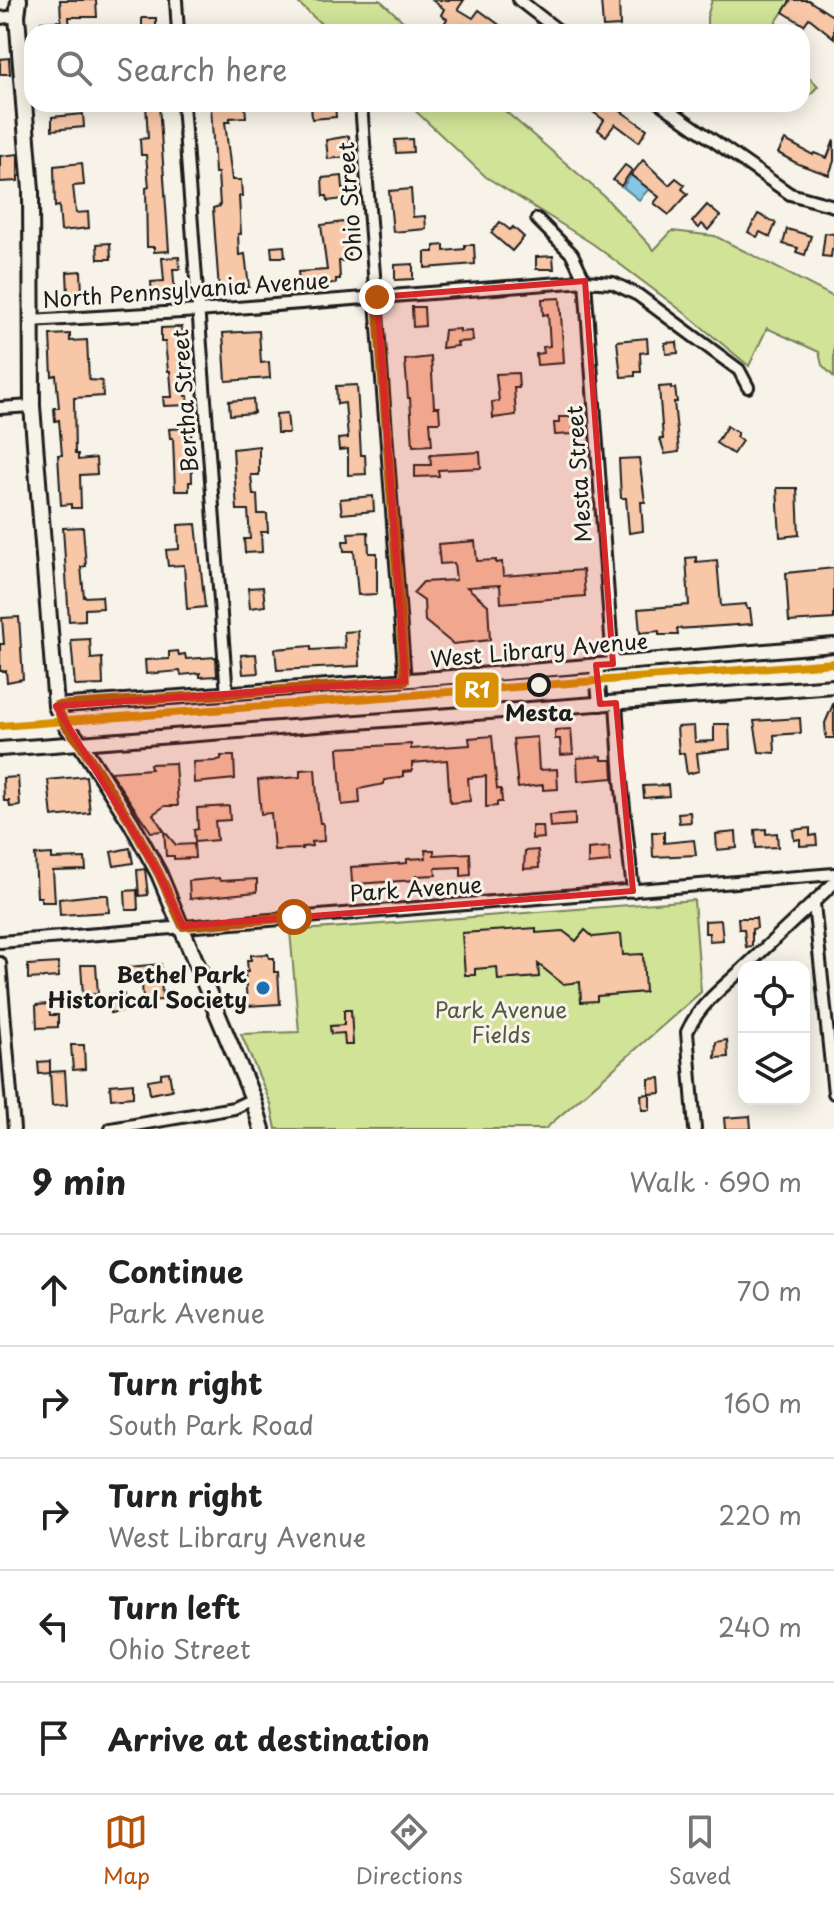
<!DOCTYPE html>
<html lang="en">
<head>
<meta charset="utf-8">
<style>
	body { margin:0; font-family:"Playpen Sans",sans-serif; background:#f2f2f2; color:#222 }
	.controls { position:absolute; right:24px; bottom:24px; display:grid; overflow:hidden; border-radius:16px; box-shadow:0 4px 20px #0003 }
	.controls button { width:72px; height:72px; display:grid; place-items:center; padding:0; border:0; border-bottom:2px solid #e0e0e0; background:#fff; color:#222; font:40px sans-serif }
	.stop { position:absolute; width:24px; height:24px; margin:-18px; border:6px solid #b45309; border-radius:50%; background:#fff }
	.stop.end { background:#b45309; border-color:#fff; box-shadow:0 2px 8px #0008 }
	.list { margin:0; padding:0; list-style:none }
	h2 { display:flex; justify-content:space-between; align-items:center; height:104px; margin:0; padding:0 32px; font-size:34px }
	h2 small { font-size:26px; font-weight:400; color:#767676 }
	.list li { display:grid; grid-template-columns:52px 1fr auto; gap:24px; align-items:center; box-sizing:border-box; height:112px; padding:0 32px; border-top:2px solid #e0e0e0 }
	.list b { display:block; font-size:30px; white-space:nowrap }
	.list p { margin:0; font-size:26px; white-space:nowrap; color:#767676 }
	.list em { font-size:26px; font-style:normal; color:#767676 }
	.icon { flex:none; width:44px; height:44px; fill:none; stroke:currentColor; stroke-width:2; stroke-linecap:round; stroke-linejoin:round }
	.map { position:relative; flex:none; width:834px; height:1129px; overflow:hidden }
	.search { position:absolute; background:#fff; box-shadow:0 4px 20px #0003; left:24px; right:24px; top:24px; height:88px; display:flex; align-items:center; gap:20px; box-sizing:border-box; padding:0 28px; border-radius:24px; color:#767676; font-size:30px }
	.sheet { height:664px; background:#fff }
	nav { display:flex; justify-content:space-around; align-items:center; box-sizing:border-box; height:112px; border-top:2px solid #e0e0e0; background:#fff; font-size:22px; color:#767676 }
	nav a { display:grid; justify-items:center; gap:4px }
	nav .on { color:#b45309 }
	.map>svg:first-child { display:block }
	.green { fill:#d1e397; stroke:#76805a; stroke-width:2 }
	.water { fill:#83c6e4; stroke:#5a8294; stroke-width:2 }
	.building { fill:#f7c7a7; stroke:#1c1c1c; stroke-width:2 }
	.lines { fill:none; stroke-linecap:round; stroke-linejoin:round }
	.minor-casing { stroke:#1c1c1c; stroke-width:16 }
	.tertiary-casing { stroke:#1c1c1c; stroke-width:18 }
	.secondary-casing { stroke:#1c1c1c; stroke-width:20 }
	.minor { stroke:#f7f3e8; stroke-width:10 }
	.tertiary { stroke:#f7f3e8; stroke-width:12 }
	.secondary { stroke:#f7f3e8; stroke-width:14 }
	.rail-1-casing { stroke:#f7f3e8; stroke-width:14 }
	.rail-1 { stroke:#d69104; stroke-width:8 }
	.route { stroke:#b45309; stroke-width:10 }
	.marked { fill:#d62828; fill-opacity:0.2; stroke:#d62828; stroke-width:6; stroke-linejoin:round }
	.stop-dot { fill:#f7f3e8; stroke:#1c1c1c; stroke-width:4 }
	.poi-dot { fill:#1f6fb2; stroke:#f7f3e8; stroke-width:3 }
	.labels { text-anchor:middle; stroke-width:6; stroke-linejoin:round; paint-order:stroke }
	.street-label { font-size:22px; fill:#1c1c1c; stroke:#f7f3e8 }
	.stop-label { font-size:22px; font-weight:bold; fill:#1c1c1c; stroke:#f7f3e8 }
	.poi-label { font-size:22px; font-weight:bold; fill:#1c1c1c; stroke:#f7f3e8; text-anchor:end }
	.park-label { font-size:22px; fill:#525841; stroke:#f7f3e8 }
	.line-badge { stroke:#f7f3e8; stroke-width:3 }
	.badge-label { font-size:22px; text-anchor:middle; font-weight:bold; fill:#fff }
</style>
</head>
<body>
<div class="map">
<svg width="834" height="1129" viewBox="0 0 834 1129">
	<rect width="100%" height="100%" fill="#f7f3e8"/>
	<filter id="ink" filterUnits="userSpaceOnUse"><feTurbulence type="fractalNoise" baseFrequency=".0125" numOctaves="2"/><feDisplacementMap in="SourceGraphic" scale="16" xChannelSelector="R" yChannelSelector="G"/><feConvolveMatrix kernelMatrix="1 2 1 2 8 2 1 2 1" color-interpolation-filters="sRGB"/></filter>
	<g filter="url(#ink)">
		<!-- green -->
		<g class="green">
			<path d="M295,0H380L415,32H330Z"/>
			<path d="M712,0H791L769,32H707V17Z"/>
			<path d="M802,70L818,86L809,96H802Z"/>
			<path d="M408,104H497L604,196L654,250L672,231L715,236L834,297V377L822,365L819,352L767,328L749,366L686,314L593,244L486,177Z"/>
			<path d="M694,900L701,992L545,1129H276L271,1104L241,1034L299,1032L290,931Z"/>
		</g>
		<!-- water -->
		<path class="water" d="M631,175L649,189L639,200L623,187Z"/>
		<!-- building -->
		<g class="building">
			<path d="M60,0H96L97,17H69L70,32H41V22L61,21Z"/>
			<path d="M432,0H464L458,9L473,18L479,10L509,32H455L444,24L447,19L441,15L444,9Z"/>
			<path d="M601,0H619L620,26L603,27Z"/>
			<path d="M791,0H808L834,17V38L809,18L804,25L783,12Z"/>
			<rect x="142" y="18" width="14" height="14"/>
			<path d="M9,58L10,74H0V59Z"/>
			<path d="M146,104H159L169,251L154,252V247H147L146,188L149,187L146,155H141L140,139L148,138Z"/>
			<path d="M245,104L246,117L230,118V122H225L232,180H241L242,196H239L241,234H238L239,255L245,254L249,287H246V291L223,292V289L219,290L213,208L220,206L218,173H215L211,107Z"/>
			<path d="M311,104H335L336,117L312,119Z"/>
			<path d="M582,104H610L647,129L639,142L615,124L606,136L598,130L604,120Z"/>
			<path d="M83,114L84,127L52,130V117Z"/>
			<path d="M349,136L350,147H345L346,157L328,159L326,140Z"/>
			<path d="M412,139L413,152L396,153L395,140Z"/>
			<path d="M785,140L813,155L814,153L827,158L834,140V161L829,175L798,164L778,153Z"/>
			<path d="M18,154V181L0,182V156Z"/>
			<path d="M643,160L669,185L676,178L685,185L682,189L688,194L669,215L654,203L659,197L631,175Z"/>
			<path d="M82,163L84,185L73,186L76,213L88,212L89,228L61,231L59,206L55,207L54,166Z"/>
			<path d="M625,165L632,170L621,186L613,180Z"/>
			<path d="M342,176L344,199L328,201L327,196H323L322,178Z"/>
			<path d="M411,189L413,217L425,216L426,229L393,232L389,191Z"/>
			<path d="M707,205L720,216L708,230L702,224L699,228L692,222Z"/>
			<path d="M758,214L776,223L770,237L760,232L757,237L748,232Z"/>
			<path d="M351,221L352,249L349,250V261H339L340,279H336V283L305,285V280L299,281L298,272L327,270L321,225Z"/>
			<path d="M500,222L510,230L513,227L524,237L512,251L491,233Z"/>
			<path d="M787,229L811,236L805,255L796,252L798,248L783,244Z"/>
			<path d="M825,233L834,234V250L832,249L831,257L822,256Z"/>
			<path d="M110,243L111,259H98L97,244Z"/>
			<path d="M444,245V251L465,249V245H474L475,264L425,268V252H434V246Z"/>
			<path d="M284,246L285,257H272L271,247Z"/>
			<path d="M553,256L554,269H536V257Z"/>
			<path d="M179,257L180,269H173L175,295L152,297L151,282L164,281L162,258Z"/>
			<path d="M413,264V279L395,280V265Z"/>
			<path d="M81,271L82,294L68,295L67,272Z"/>
			<path d="M560,298L564,363L537,365L536,354L544,353L543,347L550,346L548,314L543,315L542,299Z"/>
			<path d="M412,307H424L425,326L413,327Z"/>
			<path d="M182,327L187,369L184,370L185,396H188L189,405L164,406L163,397H172L170,371H168L165,342H161V328Z"/>
			<path d="M460,329V332L472,331L473,341L457,342L458,346L442,348L444,330Z"/>
			<path d="M259,331L261,363L269,362L270,378L226,381L223,333Z"/>
			<path d="M70,334V341L87,340L89,380L102,381L103,396L74,398L75,454H78V460L96,458L97,474L80,475L81,508H71V504L61,505L58,455H62L59,420L55,421L54,408H59L56,375L52,376L50,335Z"/>
			<path d="M647,338L648,352L640,353L641,372H635V376L621,377L617,341Z"/>
			<path d="M677,342L678,353L666,354L665,343Z"/>
			<path d="M431,357L434,407H439L440,422H430L432,445L413,446L410,398H408L405,360Z"/>
			<path d="M518,373L519,388H514L516,415L493,418L492,402L499,401L496,374Z"/>
			<path d="M357,385L361,455H365L366,474L348,475V449L339,450L338,439L348,438L345,403L337,404L336,386Z"/>
			<path d="M671,386V389L675,388L677,402H674L679,452L665,454L660,439H663L659,387Z"/>
			<path d="M253,399L254,413L230,415L229,401Z"/>
			<path d="M287,413L289,433H277L276,414Z"/>
			<path d="M559,417H576L577,428L573,429L574,434L555,435L554,423H559Z"/>
			<path d="M727,426L738,433L736,437L742,441L733,454L716,443Z"/>
			<path d="M191,428L192,482H189V491H175L173,438H170L169,429Z"/>
			<path d="M259,446V475H251L253,495H257L258,514H267L268,532H261L262,552L245,553L244,539H250L248,510H237L233,449Z"/>
			<path d="M480,452L481,468L438,470L439,476L415,477V465H431L430,455Z"/>
			<path d="M639,458L645,502H641L643,531L629,533L626,498H621L619,459Z"/>
			<path d="M777,488H797L799,535L780,537Z"/>
			<path d="M373,496L374,511L342,514L340,499Z"/>
			<path d="M196,524L205,607L187,609L184,565L168,566L166,550L179,549L178,525Z"/>
			<path d="M83,527L86,566L81,567L84,597L102,596L103,608L85,609V620L69,621L63,528Z"/>
			<path d="M368,532L369,553H377V594L358,595L354,551H344L343,541H349L348,533Z"/>
			<path d="M475,541L477,561L496,560V563L502,562L503,576L583,570L585,596L501,603L500,585L467,587L488,605L490,640L453,644L425,621L424,601L413,593L423,582L456,580L454,563L440,564L438,544Z"/>
			<path d="M696,557V562L717,560L721,606L746,604L747,609H750L752,624L677,629L678,635H659V631L640,633L638,609L689,605L686,558Z"/>
			<path d="M834,568V619L789,622L786,573Z"/>
			<path d="M263,587L265,606L250,608L248,588Z"/>
			<path d="M19,617L23,679L7,682L6,671H0V644H4L2,618Z"/>
			<path d="M358,631L360,666L277,670L275,649L311,646V650L345,648L344,632Z"/>
			<path d="M90,639L91,659L102,658L103,685L75,686L71,640Z"/>
			<path d="M178,651L179,655L185,654L186,659L216,657L217,676L200,677V673L181,675L180,671L146,674L145,660L169,659V652Z"/>
			<path d="M256,654L258,673L243,674L241,655Z"/>
			<path d="M834,702V738H826L825,723Z"/>
			<path d="M800,718L801,733L774,735L775,753L759,752L754,721Z"/>
			<path d="M714,724H729L730,749L697,753L699,771L687,774L684,753H679L677,727L694,726L695,742L714,741Z"/>
			<path d="M571,729L573,754L561,755L560,739H555V730Z"/>
			<path d="M492,736L497,789H501L502,802H497V806L486,807V776L468,778L470,801L450,803L447,760L412,763V771L403,772V776L398,778L384,780V784L359,789L360,803L342,805L338,748L411,744V749L470,745L469,738Z"/>
			<path d="M537,737L539,770L557,769L558,789L543,790V785L518,788L513,739Z"/>
			<path d="M221,756H234L235,779L194,783L193,762L215,761L221,759Z"/>
			<path d="M602,756V760H612L613,778L578,781L577,758Z"/>
			<path d="M175,763L178,806H165L153,814L164,831L151,832L110,772L151,769L150,764Z"/>
			<path d="M315,769L318,810L320,823H323L324,841L311,842L312,846L302,847V849L274,850L271,813L261,814L258,780L300,777V770Z"/>
			<path d="M86,776L90,813L52,817L48,780Z"/>
			<path d="M18,777L20,806L10,807L9,801H4L3,778Z"/>
			<path d="M668,785L669,796L644,798L643,786Z"/>
			<path d="M229,806L230,820L215,821L217,840L195,842L194,830L198,829L197,808Z"/>
			<path d="M690,812L691,822L679,823L678,813Z"/>
			<path d="M575,813V825L550,827L549,815Z"/>
			<path d="M532,826H543L544,838L532,839Z"/>
			<path d="M810,828V836L816,835L817,845L800,846V839L794,840L793,830Z"/>
			<path d="M766,829V834L777,833L778,847L756,848L755,830Z"/>
			<path d="M164,831L176,845L194,844L195,858L174,859V856H166Z"/>
			<path d="M652,832H664V843L694,840L696,855L653,857Z"/>
			<path d="M736,832L737,848L717,850L716,834Z"/>
			<path d="M609,847L610,862L588,864V849Z"/>
			<path d="M130,848L133,863L114,866L111,852Z"/>
			<path d="M425,850H434V855L470,853L471,875L461,876V867L435,868L436,875L416,876V880L355,884L352,882L351,867L407,863V859L426,858Z"/>
			<path d="M538,850L539,868L524,869L525,851Z"/>
			<path d="M52,854V859L85,858L86,870L53,871L55,902H41V897H37L35,855Z"/>
			<path d="M145,869L148,895L139,896L137,870Z"/>
			<path d="M219,878L220,881L257,879V889L256,892L190,899L189,881Z"/>
			<path d="M137,890L138,910H126L125,891Z"/>
			<path d="M95,895H108L109,912L60,915L59,899Z"/>
			<path d="M738,918H756L757,928L752,929V946L746,947L744,929H739Z"/>
			<path d="M721,920L723,940L709,941V933H705V921Z"/>
			<path d="M536,928V933L563,931L576,941L585,930L593,937L621,934L623,955L643,954L645,992L597,996V1001L581,1002L580,982L563,984L538,964L539,977L498,980L497,967L475,969V975H465L462,933Z"/>
			<path d="M268,954L269,958H274V972H278L280,1004L247,1006L245,972H248L247,960H251V955Z"/>
			<path d="M58,963L59,977L28,979V965Z"/>
			<path d="M161,964L162,1000L143,1001L142,982L120,984L118,968Z"/>
			<path d="M81,965H96L98,994L83,995Z"/>
			<path d="M124,994L125,1011L110,1013L109,995Z"/>
			<path d="M49,1004L50,1015H58V1027L37,1028L36,1005Z"/>
			<path d="M344,1010H351L353,1045H345L344,1033L331,1034L330,1026L344,1025Z"/>
			<path d="M727,1040L728,1057L715,1058L716,1042Z"/>
			<path d="M71,1045H84L85,1069L73,1070Z"/>
			<path d="M50,1061V1073L39,1074L38,1062Z"/>
			<path d="M65,1071L67,1105L52,1106L50,1072Z"/>
			<path d="M169,1072L172,1090L150,1094L148,1080L161,1078V1073Z"/>
			<path d="M660,1078L661,1093L650,1094V1110H642L641,1095L649,1094V1079Z"/>
			<path d="M133,1083V1097L111,1099L110,1085Z"/>
			<path d="M750,1116L751,1129H725L724,1118Z"/>
		</g>
		<g class="lines">
			<defs>
				<g id="minor">
					<path d="M176,0L178,32"/>
					<path d="M519,0L560,32"/>
					<path d="M0,18L17,16"/>
					<path d="M183,104L227,695"/>
					<path d="M361,104L405,681"/>
					<path d="M661,104L790,194L834,206"/>
					<path d="M537,219L572,254L585,281L613,283L638,295L739,370L748,387"/>
					<path d="M30,321L198,311L585,281L613,664"/>
					<path d="M0,408L32,406"/>
					<path d="M616,703L621,780L633,891"/>
					<path d="M814,904L834,1093"/>
					<path d="M0,942C278,918 556,898 834,874"/>
					<path d="M0,963L14,1129"/>
					<path d="M745,967L834,883"/>
					<path d="M111,1129L234,1108L253,1099"/>
					<path d="M695,1129L687,1032C699,1005 723,987 744,968"/>
				</g>
				<g id="tertiary">
					<path d="M596,665L600,704"/>
					<path d="M56,706L506,673L834,645"/>
					<path d="M0,749L834,686"/>
				</g>
				<path id="secondary" d="M19,0L17,16L31,190L32,406L56,706L63,721L80,743L132,824L159,874L253,1099L262,1129"/>
			</defs>
			<!-- minor casing -->
			<use href="#minor" class="minor-casing"/>
			<!-- tertiary casing -->
			<use href="#tertiary" class="tertiary-casing"/>
			<!-- secondary casing -->
			<use href="#secondary" class="secondary-casing"/>
			<!-- minor -->
			<use href="#minor" class="minor"/>
			<!-- tertiary -->
			<use href="#tertiary" class="tertiary"/>
			<!-- secondary -->
			<use href="#secondary" class="secondary"/>
			<defs>
				<path id="rail-1" d="M0,726L834,663"/>
			</defs>
			<!-- rail-1 casing -->
			<use href="#rail-1" class="rail-1-casing"/>
			<!-- rail-1 -->
			<use href="#rail-1" class="rail-1"/>
		</g>
	</g>
	<g class="lines" filter="url(#ink)">
		<!-- route -->
		<path class="route" d="M294,917L183,926L159,874L132,824L80,743L66,726L56,706L405,681L377,297"/>
	</g>
	<!-- marked area -->
	<path class="marked" d="M585,281L613,664L596,665L600,704L616,703L633,891L183,926L159,874L56,706L405,681L377,297Z"/>
	<!-- markers -->
	<circle class="stop-dot" cx="539" cy="685" r="10"/>
	<circle class="poi-dot" cx="263" cy="988" r="8"/>
	<g class="labels">
		<!-- street labels -->
		<g class="street-label">
			<text transform="translate(350 202) rotate(-94)" y="8">Ohio Street</text>
			<text transform="translate(186 290) rotate(-4)" y="8">North Pennsylvania Avenue</text>
			<text transform="translate(185 401) rotate(-94)" y="8">Bertha Street</text>
			<text transform="translate(579 474) rotate(-94)" y="8">Mesta Street</text>
			<text transform="translate(539 650) rotate(-5)" y="8">West Library Avenue</text>
			<text transform="translate(416 889) rotate(-4)" y="8">Park Avenue</text>
		</g>
		<!-- stop labels -->
		<g class="stop-label">
			<text x="539" y="721">Mesta</text>
		</g>
		<!-- poi labels -->
		<g class="poi-label">
			<text x="247" y="983">Bethel Park<tspan x="247" dy="25">Historical Society</tspan></text>
		</g>
		<!-- park labels -->
		<g class="park-label">
			<text x="501" y="1018">Park Avenue<tspan x="501" dy="25">Fields</tspan></text>
		</g>
	</g>
	<rect class="line-badge" x="454" y="671" width="46" height="38" rx="8" fill="#d69104"/>
	<g class="badge-label">
		<text x="477" y="698">R1</text>
	</g>
</svg>
<div class="controls">
<button><svg class="icon" aria-label="locate" viewBox="0 0 24 24"><circle cx="12" cy="12" r="6"/><path d="M12 2v4M12 18v4M2 12h4M18 12h4"/></svg></button>
<button><svg class="icon" aria-label="layers" viewBox="0 0 24 24"><path d="M12 4l9 5-9 5-9-5zM3 14l9 5 9-5"/></svg></button>
</div>
<div class="stop" style="left:294px;top:917px"></div>
<div class="stop end" style="left:377px;top:297px"></div>
<div class="search"><svg class="icon" aria-label="search" viewBox="0 0 24 24"><circle cx="10" cy="10" r="6"/><path d="M15 15l6 6"/></svg>Search here</div>
</div>
<section class="sheet">
<h2>9 min<small>Walk · 690 m</small></h2>
<ul class="list">
<li><svg class="icon" aria-label="ahead" viewBox="0 0 24 24"><path d="M12 20V5M6 11l6-6 6 6"/></svg><div><b>Continue</b><p>Park Avenue</p></div><em>70 m</em></li>
<li><svg class="icon" aria-label="right" viewBox="0 0 24 24"><path d="M7 20v-9h11M14 6l5 5-5 5"/></svg><div><b>Turn right</b><p>South Park Road</p></div><em>160 m</em></li>
<li><svg class="icon" aria-label="right" viewBox="0 0 24 24"><path d="M7 20v-9h11M14 6l5 5-5 5"/></svg><div><b>Turn right</b><p>West Library Avenue</p></div><em>220 m</em></li>
<li><svg class="icon" aria-label="left" viewBox="0 0 24 24"><path d="M17 20v-9H6M10 6l-5 5 5 5"/></svg><div><b>Turn left</b><p>Ohio Street</p></div><em>240 m</em></li>
<li><svg class="icon" aria-label="arrive" viewBox="0 0 24 24"><path d="M6 21V4h12l-3 4 3 4H6"/></svg><div><b>Arrive at destination</b></div></li>
</ul>
</section>
<nav>
<a class="on"><svg class="icon" aria-label="map" viewBox="0 0 24 24"><path d="M3 6l6-2 6 2 6-2v14l-6 2-6-2-6 2zM9 4v14M15 6v14"/></svg>Map</a>
<a><svg class="icon" aria-label="directions" viewBox="0 0 24 24"><path d="M12 3l9 9-9 9-9-9zM9 14v-3h6M13 9l2 2-2 2"/></svg>Directions</a>
<a><svg class="icon" aria-label="saved" viewBox="0 0 24 24"><path d="M7 4h10v16l-5-4-5 4z"/></svg>Saved</a>
</nav>
</body>
</html>
